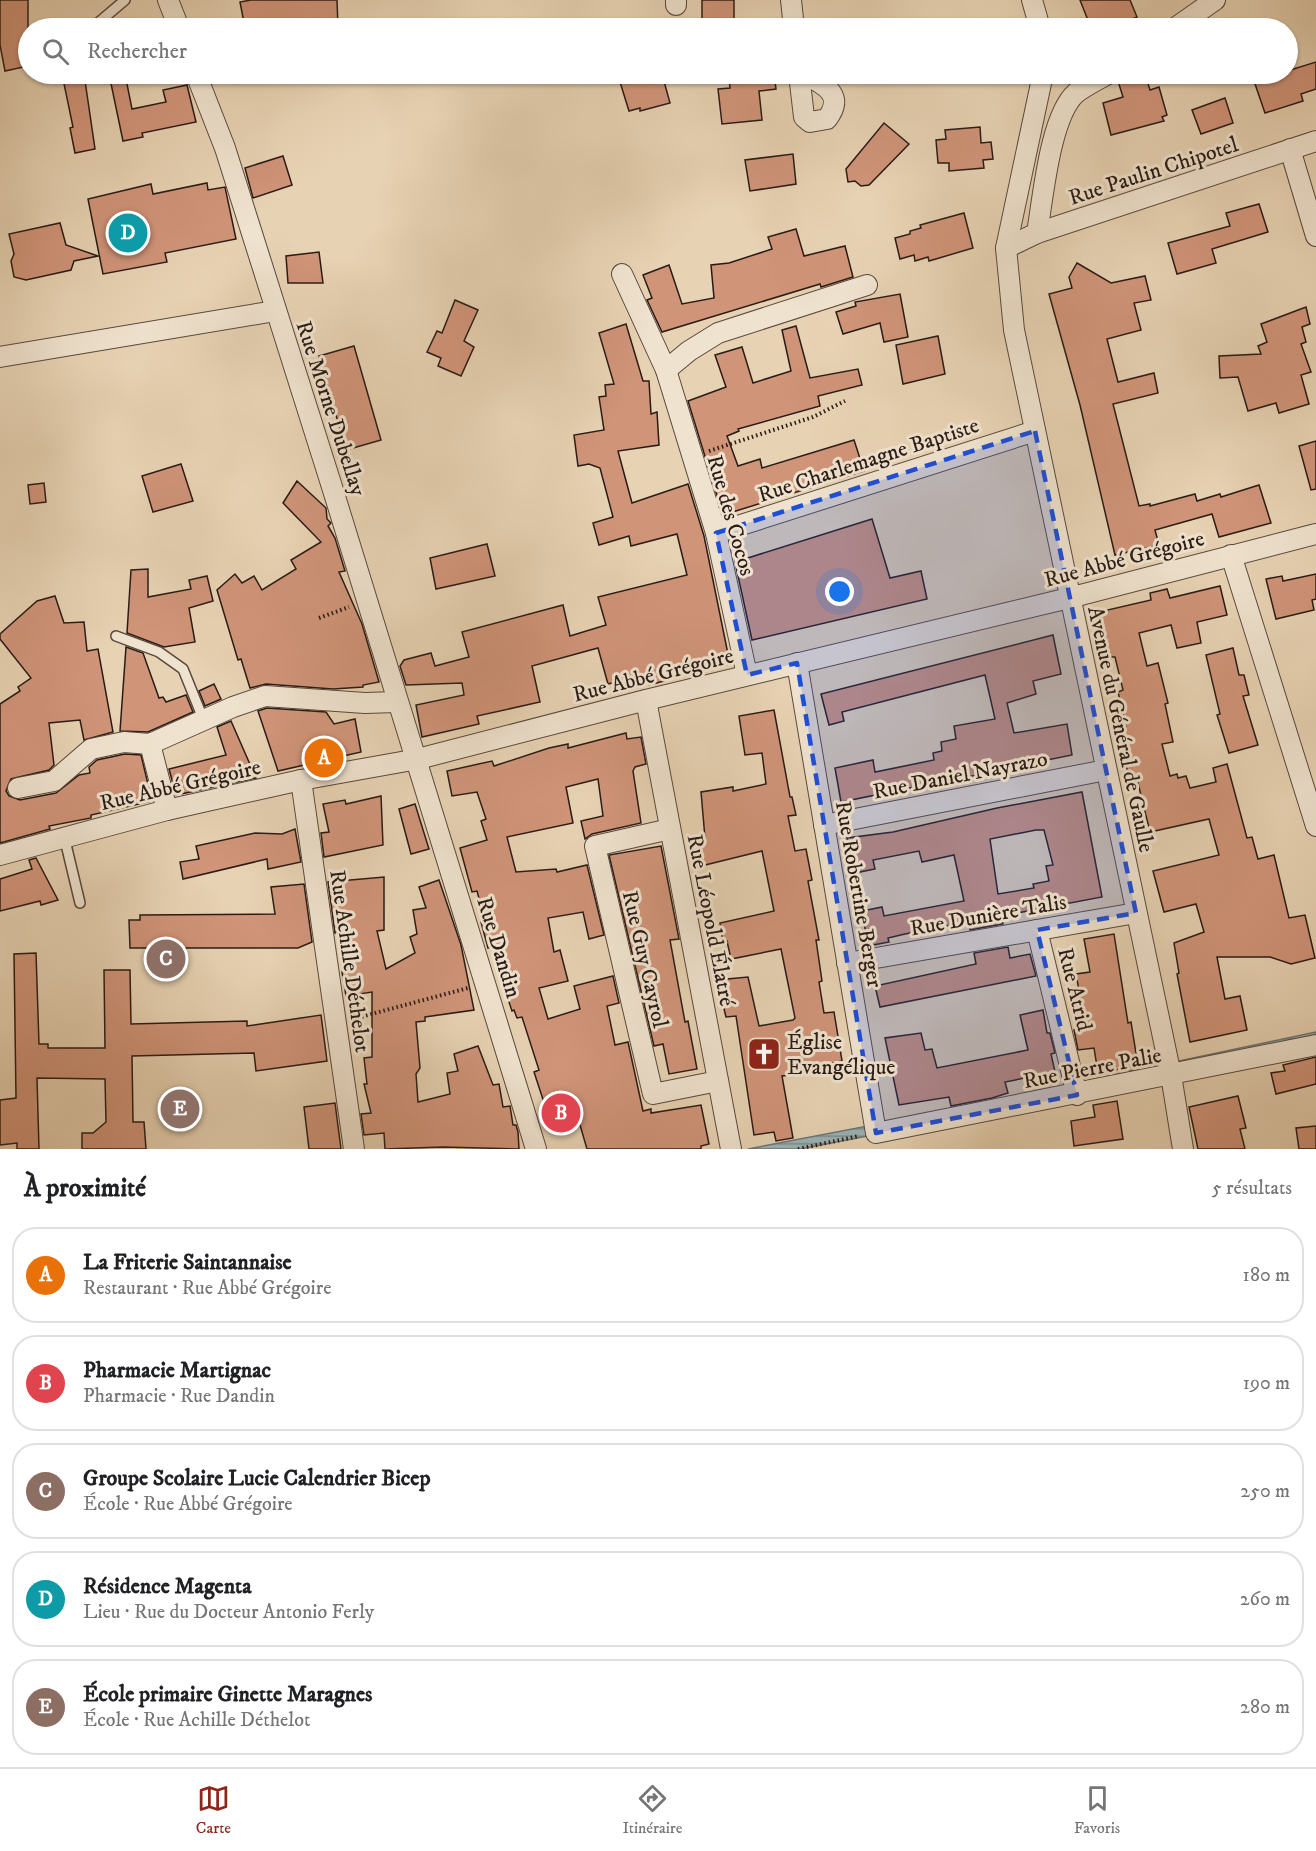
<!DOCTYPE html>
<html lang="fr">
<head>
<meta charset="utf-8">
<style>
	body { margin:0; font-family:"IM FELL DW Pica",serif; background:#f6f6f6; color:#202124 }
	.you { position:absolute; left:840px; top:592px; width:21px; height:21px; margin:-15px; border:4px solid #fff; border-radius:50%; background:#1a73e8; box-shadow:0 0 0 9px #1a73e833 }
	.badge { display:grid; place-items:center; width:39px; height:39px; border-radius:50%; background:#8f2418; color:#fff; font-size:20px; font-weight:700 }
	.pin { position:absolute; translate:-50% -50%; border:3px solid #fff; box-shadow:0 2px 6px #0006 }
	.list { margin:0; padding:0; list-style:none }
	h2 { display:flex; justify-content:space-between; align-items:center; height:78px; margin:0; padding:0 24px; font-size:26px }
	h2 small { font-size:20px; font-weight:400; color:#757577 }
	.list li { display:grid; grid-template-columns:39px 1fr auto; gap:18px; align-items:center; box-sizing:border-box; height:96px; margin:0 12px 12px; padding:0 12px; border:2px solid #e0e0e0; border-radius:24px }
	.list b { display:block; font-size:22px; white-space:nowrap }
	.list p { margin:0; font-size:20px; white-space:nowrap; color:#757577 }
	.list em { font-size:20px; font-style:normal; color:#757577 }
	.icon { flex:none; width:33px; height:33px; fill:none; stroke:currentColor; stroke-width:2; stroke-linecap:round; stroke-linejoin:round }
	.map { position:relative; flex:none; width:1316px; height:1149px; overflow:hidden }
	.search { position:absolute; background:#fff; box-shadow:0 2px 4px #0004; left:18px; right:18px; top:18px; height:66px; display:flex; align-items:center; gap:15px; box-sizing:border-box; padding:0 21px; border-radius:33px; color:#757577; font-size:22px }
	.sheet { height:618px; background:#fff }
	nav { display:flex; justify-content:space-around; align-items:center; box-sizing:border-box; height:84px; border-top:2px solid #e0e0e0; background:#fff; font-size:16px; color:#757577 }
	nav a { display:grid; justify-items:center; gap:3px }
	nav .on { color:#8f2418 }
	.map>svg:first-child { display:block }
	.water { fill:url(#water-rules); stroke:#6d7777; stroke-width:1.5 }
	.building { fill:#d09479; stroke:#291b16; stroke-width:1.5; fill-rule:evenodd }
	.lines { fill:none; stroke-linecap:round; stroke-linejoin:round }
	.service-casing { stroke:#58493d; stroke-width:12 }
	.minor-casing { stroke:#58493d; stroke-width:22 }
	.path { stroke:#291b16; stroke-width:4; stroke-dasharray:1.5 3; stroke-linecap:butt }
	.service { stroke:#efe2ce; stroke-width:9 }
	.minor { stroke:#efe2ce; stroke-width:20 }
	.marked { fill:#1d4ed8; fill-opacity:0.2; stroke:#1d4ed8; stroke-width:4.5; stroke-dasharray:12 8; stroke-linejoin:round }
	.labels { text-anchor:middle; stroke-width:6; stroke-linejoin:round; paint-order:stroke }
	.street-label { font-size:22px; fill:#291b16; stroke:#efe2ce }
	.poi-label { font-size:22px; fill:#291b16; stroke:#efe2ce; text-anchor:start }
</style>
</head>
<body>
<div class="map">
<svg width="1316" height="1149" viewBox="0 0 1316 1149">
	<defs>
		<pattern id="water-rules" width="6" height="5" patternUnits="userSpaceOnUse" patternTransform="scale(1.5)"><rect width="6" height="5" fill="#9bb5b7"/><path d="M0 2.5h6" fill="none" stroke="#7e9294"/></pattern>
	</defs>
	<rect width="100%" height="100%" fill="#e7d2b3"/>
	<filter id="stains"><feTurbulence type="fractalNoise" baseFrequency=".00333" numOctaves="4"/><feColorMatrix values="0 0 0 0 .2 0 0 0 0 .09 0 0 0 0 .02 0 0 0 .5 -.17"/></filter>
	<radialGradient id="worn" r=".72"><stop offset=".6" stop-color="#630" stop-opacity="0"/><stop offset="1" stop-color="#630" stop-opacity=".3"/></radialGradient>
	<!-- water -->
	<path class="water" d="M1316,1032V1040L873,1135L800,1149H748L1071,1087L1150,1065L1179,1061Z"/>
	<!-- building -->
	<g class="building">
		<path d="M0,0H28V66L5,71L0,45Z"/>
		<path d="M251,0H337L338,28H245L240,2Z"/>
		<rect x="702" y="0" width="32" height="28"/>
		<path d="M1080,0H1130L1137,17L1109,28H1091Z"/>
		<path d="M1316,62V89L1301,94L1303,101L1265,113L1254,81L1287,74V71Z"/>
		<path d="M62,74H84L95,149L75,153L70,128L73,127Z"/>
		<path d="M109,74H125L132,109L166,102L163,90L187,85L196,122L142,133L143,137L123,141Z"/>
		<path d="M654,74H662L670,103L640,111V108L629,111L620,82Z"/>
		<path d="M742,74H774L776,89L759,91L762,120L722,124L718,89L730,88L729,77Z"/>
		<path d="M1120,74H1145L1150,90L1159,87L1167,115L1162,117L1164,121L1111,135L1103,103L1123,97L1118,81Z"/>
		<path d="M1225,98L1233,123L1201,134L1192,110Z"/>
		<path d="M884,123L909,144L869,185L861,186L855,181L848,182L846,169Z"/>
		<path d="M980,127L981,143L991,142L993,159L983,160L984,168L949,171V163H938L936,140L946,139L945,130Z"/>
		<path d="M793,154L796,184L750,191L745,160Z"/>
		<path d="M283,156L292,185L253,198L245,168Z"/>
		<path d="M207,183L208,190L225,187L236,239L165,253L167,262L103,274L88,199L151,184L153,194Z"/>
		<path d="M1259,204L1268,232L1212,249L1216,263L1177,274L1168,243L1230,226L1226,213Z"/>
		<path d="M964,213L973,248L929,261L928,257L915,261L914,255L900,259L895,238L910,234V231L921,228L920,225Z"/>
		<path d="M60,223L66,245L98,256L74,261L71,270L26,280L14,277L11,261L14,254L9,234Z"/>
		<path d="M796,229L804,256L845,246L853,277L821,287L820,284L662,332L647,300L652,298L643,275L669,265L682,304L714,298L711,265L729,263L772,249L768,237Z"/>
		<path d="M319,252L323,283H288L286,256Z"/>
		<path d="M1077,263L1111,283L1145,276L1151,300L1134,303L1141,330L1107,339L1118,382L1154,373L1158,393L1113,404L1139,506L1150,504V506L1195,494L1197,501L1220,494L1221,497L1259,485L1271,523L1219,537L1212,514L1155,530L1159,545L1115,555L1080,405L1049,294L1072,288L1069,277Z"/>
		<path d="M900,294L908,337L884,342L880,323L843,334L836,312L856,306L855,302Z"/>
		<path d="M455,300L478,310L464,341L474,347L461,376L438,366L441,358L427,352L437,331L442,333Z"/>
		<path d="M1306,307L1310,324L1302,327L1306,342L1301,344L1311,372L1301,375L1309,404L1279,413L1276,403L1248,411L1238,377L1220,378L1219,356L1261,354L1258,346L1267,342L1261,324Z"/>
		<path d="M626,324L643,381H649L651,414L657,412L659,445L618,451L632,503L688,484L704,536L730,664L698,670L697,668L663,677L664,681L649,685L646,674L608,684L598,648L532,666L540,702L477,716L479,724L422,737L416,705L464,695L462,683L406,685L400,666L404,660L431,653L435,666L469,657L462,632L563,605L570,636L606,625L598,597L687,575L677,534L631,546L629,536L599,545L593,523L613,517L600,468L589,464L578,466L574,435L604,430L599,397L606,396L605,385L614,384L599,333Z"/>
		<path d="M796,326L810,378L858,369L862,385L818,396L820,406L738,429L739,431L727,436L738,466L760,459L762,468L854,440L864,471L723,515L688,401L726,387L715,355L742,347L753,383L791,371L782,330Z"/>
		<path d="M938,336L945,374L903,384L896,345Z"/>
		<path d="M354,346L381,440L346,450L319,356Z"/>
		<path d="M1316,441V489L1311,490L1299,446Z"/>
		<path d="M181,464L193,501L153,512L142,476Z"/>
		<path d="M297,481L326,508L327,519L331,523L328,526L335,538L345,571L339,572L362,624L379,682L363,685V687L333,689L266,684L250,688L241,659L238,660L217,590L235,574L242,583L254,576L262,590L296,569L291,560L321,542L283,503Z"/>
		<path d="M44,483L46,502L30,504L28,485Z"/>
		<path d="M872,519L890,578L921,571L927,599L752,640L735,562Z"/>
		<path d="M487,544L495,576L436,589L430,558Z"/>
		<path d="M148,569V597L191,589L189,580L207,576L213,601L189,608L195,642L164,647L127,633L131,570Z"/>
		<path d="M1316,574V599L1312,600L1314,610L1276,619L1266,579L1282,576L1283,581Z"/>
		<path d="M1220,586L1227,615L1197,622L1201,643L1177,648L1171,625L1139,633L1147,666L1158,663L1168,703L1165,704L1173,742L1162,744L1170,776L1177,774L1178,778L1186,776L1190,788L1216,782L1213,768L1227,764L1247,838L1252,837L1258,859L1274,855L1289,918L1305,915L1315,958L1291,964L1270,957H1217L1225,999L1240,996L1247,1030L1190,1042L1177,974L1179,973L1174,943L1204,932L1196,904L1164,912L1153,871L1219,855L1209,819L1150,832L1138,783L1131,785L1117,729L1126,727L1118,692L1123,690L1115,657H1110L1099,612L1151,600L1150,593L1167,589L1170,598Z"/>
		<path d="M55,596L64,623L84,622L87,651L98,649L113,732L84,740L80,720L49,723L54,765L49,770L11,779L6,791L9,796L20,800L56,793L79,775L90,773L89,767L97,760L125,754L141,755L152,801L91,815V818L49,826L50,829L0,843V704L20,691L18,687L31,678L0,639V634L37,601Z"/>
		<path d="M1053,635L1061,674L1033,681L1036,694L1007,703L1014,733L1067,724L1072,755L998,770L999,772L959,778L841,802L835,768L873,760L875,772L934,760L933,753L942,751L941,742L956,739L954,726L995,719L985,675L842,712L844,721L829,725L821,694Z"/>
		<path d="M126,647L143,653L159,698L163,697L166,702L186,695L193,712L148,732L120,731Z"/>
		<path d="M1233,648L1239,675H1244L1249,695L1243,696L1258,745L1229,753L1217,715L1220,714L1206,655Z"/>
		<path d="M214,684L221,699L205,706L199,691Z"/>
		<path d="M267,708L326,712L334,724L355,719L361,752L278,771L258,711Z"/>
		<path d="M774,710L790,797H792L796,815L788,816L795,851L806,849L812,880L808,881L819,940H816L822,981L819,982L824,1013L834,1012L842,1061L791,1071L792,1075L782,1076L793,1138L776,1141L774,1132L754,1135L736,1016L726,1017L717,980L748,977L759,1026L793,1020L795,1018L781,949L731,959L727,941L723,942L720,923L774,911L762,851L701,866L696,839L705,838L701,792L733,787V791L766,784L762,753L745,755L739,716Z"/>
		<path d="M231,721L256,778L176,795L169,769L226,755L217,727Z"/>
		<path d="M626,733L627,739L641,737L646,764L635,767L633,771L641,823L592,834L585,839L581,821L603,816L598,779L566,787L573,823L507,837L516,872L556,869L557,872L587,865L604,935L589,939L583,912L548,918L554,952L560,950L568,981L539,988L548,1019L580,1009L574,986L613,976L619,1003L607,1006L615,1045L628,1042L643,1111L651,1109V1113L701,1105L709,1144L701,1146V1149H587L580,1125L554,1133L534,1072L539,1070L522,1017L517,1018L514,1010L512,1011L507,996L514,995L506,959L498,961L494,946L488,948L481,922L485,921L477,891L472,892L460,848L487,840L481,821L486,819L477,792L452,796L447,771L492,761L494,766L549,748L568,744V748Z"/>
		<path d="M1082,792L1102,897L1002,916L1003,924L970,930L968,922L905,934L888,938L889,942L868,946L862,911L882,907L884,916L964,901L954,855L922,862L919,851L873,860L875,869L855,873L847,838L893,832L997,808ZM1036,830H1044L1053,865L1046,866L1049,881L1033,884L1034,888L998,894L990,839Z"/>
		<path d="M381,796L383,845L324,857L321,833L329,832L323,804L345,800L346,804Z"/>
		<path d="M415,804L429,849L411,854L399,809Z"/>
		<path d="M295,829L301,862L268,869L267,859L183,879L180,862L199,859L196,846L255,833L282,834Z"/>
		<path d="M661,846L679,939L670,940L685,1022L688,1021L697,1069L669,1074L663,1044L654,1046L609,855Z"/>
		<path d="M36,858L58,900L41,905L40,901L0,911V879L32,869L29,860Z"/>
		<path d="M384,877V930L377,931L386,969L415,953L410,937L417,934L413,910L426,908L419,887L439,880L461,945L474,1010L425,1017V1021L416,1022L420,1068L416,1074L418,1102L450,1094L447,1073L458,1071L454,1054L478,1046L493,1085L499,1084L503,1107L510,1106L513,1125H516L518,1132L519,1149L443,1147L385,1149L384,1133L364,1135L361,1114L371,1113L364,1084H367L364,1058L372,1057V992L346,996L342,972H347L342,937L340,931L335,933L328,882Z"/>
		<path d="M304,884L312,942L298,948H130L129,920H140V915L275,914L271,887Z"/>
		<path d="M1114,934L1128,1023L1131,1022L1138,1066L1098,1073L1094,1048L1078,1050L1074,1030L1086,1029L1076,974L1090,972L1084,939Z"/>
		<path d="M1008,947L1010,958L1030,954L1036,976L880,1007L875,986L976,964L974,953Z"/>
		<path d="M36,953L39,1044H48V1048H105L104,970H130L131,1024L247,1021V1026L321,1015L327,1061L256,1071L254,1053L132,1056L133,1122H144L146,1149H82V1133H93L106,1122L105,1079L37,1078L39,1149H17V1143L0,1145V1100L16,1098L14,954Z"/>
		<path d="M1043,1010L1047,1033H1050L1055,1053L1051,1054L1055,1072L1005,1082L1008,1093L992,1098L951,1106L949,1097L899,1105L885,1038L921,1033L925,1050L932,1049L937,1068L1028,1050L1020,1015Z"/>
		<path d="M1316,1057V1084L1276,1094L1271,1073L1285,1071L1283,1065Z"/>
		<path d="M1238,1096L1246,1128L1240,1129L1245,1149H1198L1189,1107Z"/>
		<path d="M1117,1101L1123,1139L1074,1146L1071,1121L1095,1117L1093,1105Z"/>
		<path d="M335,1103L341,1149H309L304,1107Z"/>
		<path d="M1316,1126V1149H1299L1296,1128Z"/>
	</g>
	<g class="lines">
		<defs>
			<g id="service">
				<path d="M92,28L125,0"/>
				<path d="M116,636L159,652L183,669L204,721"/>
				<path d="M64,836L80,903"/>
			</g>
			<g id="minor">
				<path d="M168,0L179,28"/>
				<path d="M676,0V5"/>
				<path d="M791,0L794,28"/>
				<path d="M1032,0L1040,28"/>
				<path d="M1175,28L1215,0"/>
				<path d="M196,74L225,148L333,490L536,1149"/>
				<path d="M799,74L804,117L810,122L827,119C846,94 823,84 804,74"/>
				<path d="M1043,74L1006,248L1014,330L1171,1075L1183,1149"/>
				<path d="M1290,149L1316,236"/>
				<path d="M1037,233C1043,198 1050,116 1076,93C1085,86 1097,80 1108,74"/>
				<path d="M1006,248L1037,233L1316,141"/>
				<path d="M622,274L666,370L716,533L747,675"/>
				<path d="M0,357L275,311"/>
				<path d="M666,370L689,351L718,333L867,285"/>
				<path d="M716,533L1035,431"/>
				<path d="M1231,555L1316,826"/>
				<path d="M797,663L876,1133L1316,1045"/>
				<path d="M646,700L731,1149"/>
				<path d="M150,744L167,810"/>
				<path d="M301,780L354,1149"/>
				<path d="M18,788L54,781L91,749L124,742L150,744L233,707L265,696L365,703L397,702"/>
				<path d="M824,825L1106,770"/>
				<path d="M670,829L595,846L653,1094L718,1081"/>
				<path d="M0,855L167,810L301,780L418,759L646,700L1069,598L1316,534"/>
				<path d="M1037,930L1077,1095"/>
				<path d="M847,963L1136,913"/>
			</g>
		</defs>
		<!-- service casing -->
		<use href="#service" class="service-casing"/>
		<!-- minor casing -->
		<use href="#minor" class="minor-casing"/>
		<!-- path -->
		<g class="path">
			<path d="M709,451L813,417L845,401"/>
			<path d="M319,618L349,607"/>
			<path d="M353,1019L468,988"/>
			<path d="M798,1149L859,1136"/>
		</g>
		<!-- service -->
		<use href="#service" class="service"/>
		<!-- minor -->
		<use href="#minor" class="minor"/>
	</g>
	<!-- marked area -->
	<path class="marked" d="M1035,431L1136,913L1037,930L1077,1095L876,1133L797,663L747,675L716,533Z"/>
	<!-- icons -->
	<defs>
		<symbol id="church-square" viewBox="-11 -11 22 22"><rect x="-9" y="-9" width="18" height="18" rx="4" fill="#8f2418" stroke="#efe2ce"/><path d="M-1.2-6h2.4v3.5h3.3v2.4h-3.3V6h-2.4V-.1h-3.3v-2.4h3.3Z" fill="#fff"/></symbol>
	</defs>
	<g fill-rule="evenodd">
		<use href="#church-square" x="745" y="1035" width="38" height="38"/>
	</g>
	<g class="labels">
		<!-- street labels -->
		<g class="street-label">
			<text transform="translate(1153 170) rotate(-18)" y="8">Rue Paulin Chipotel</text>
			<text transform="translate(332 408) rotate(72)" y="8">Rue Morne Dubellay</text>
			<text transform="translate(868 459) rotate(-18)" y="8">Rue Charlemagne Baptiste</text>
			<text transform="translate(732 515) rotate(74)" y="8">Rue des Cocos</text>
			<text transform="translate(1124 558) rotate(-15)" y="8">Rue Abbé Grégoire</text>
			<text transform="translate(653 674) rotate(-14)" y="8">Rue Abbé Grégoire</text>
			<text transform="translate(1122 729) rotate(78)" y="8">Avenue du Général de Gaulle</text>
			<text transform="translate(960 774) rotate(-11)" y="8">Rue Daniel Nayrazo</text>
			<text transform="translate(180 784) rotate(-13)" y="8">Rue Abbé Grégoire</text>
			<text transform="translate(860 894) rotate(80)" y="8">Rue Robertine Berger</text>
			<text transform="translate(988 914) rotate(-10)" y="8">Rue Dunière Talis</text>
			<text transform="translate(712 920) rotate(79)" y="8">Rue Léopold Élatré</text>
			<text transform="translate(500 947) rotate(73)" y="8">Rue Dandin</text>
			<text transform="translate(646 959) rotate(77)" y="8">Rue Guy Cayrol</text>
			<text transform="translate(351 961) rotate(82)" y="8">Rue Achille Déthelot</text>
			<text transform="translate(1076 989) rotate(76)" y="8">Rue Atrid</text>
			<text transform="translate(1092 1067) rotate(-11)" y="8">Rue Pierre Palie</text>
		</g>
		<!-- poi labels -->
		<g class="poi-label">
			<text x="787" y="1049">Église<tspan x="787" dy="25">Evangélique</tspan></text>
		</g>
	</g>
	<rect width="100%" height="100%" filter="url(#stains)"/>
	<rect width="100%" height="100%" fill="url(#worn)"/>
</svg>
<div class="you"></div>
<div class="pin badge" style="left:324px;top:758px;background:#e8710a">A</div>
<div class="pin badge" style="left:561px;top:1113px;background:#e0444e">B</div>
<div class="pin badge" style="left:166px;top:959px;background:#8d6e63">C</div>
<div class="pin badge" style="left:128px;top:233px;background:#0f9aa8">D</div>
<div class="pin badge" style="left:180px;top:1109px;background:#8d6e63">E</div>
<div class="search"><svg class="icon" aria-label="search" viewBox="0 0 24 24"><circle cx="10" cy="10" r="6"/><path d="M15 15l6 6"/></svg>Rechercher</div>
</div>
<section class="sheet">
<h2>À proximité<small>5 résultats</small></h2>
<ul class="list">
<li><span class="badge" style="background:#e8710a">A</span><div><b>La Friterie Saintannaise</b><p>Restaurant · Rue Abbé Grégoire</p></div><em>180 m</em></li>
<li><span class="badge" style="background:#e0444e">B</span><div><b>Pharmacie Martignac</b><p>Pharmacie · Rue Dandin</p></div><em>190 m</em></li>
<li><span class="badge" style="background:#8d6e63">C</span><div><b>Groupe Scolaire Lucie Calendrier Bicep</b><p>École · Rue Abbé Grégoire</p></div><em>250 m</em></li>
<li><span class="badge" style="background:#0f9aa8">D</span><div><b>Résidence Magenta</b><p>Lieu · Rue du Docteur Antonio Ferly</p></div><em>260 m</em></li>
<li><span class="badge" style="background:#8d6e63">E</span><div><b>École primaire Ginette Maragnes</b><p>École · Rue Achille Déthelot</p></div><em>280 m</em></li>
</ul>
</section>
<nav>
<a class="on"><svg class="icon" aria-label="map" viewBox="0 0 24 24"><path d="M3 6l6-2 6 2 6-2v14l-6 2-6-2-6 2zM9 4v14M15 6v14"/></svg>Carte</a>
<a><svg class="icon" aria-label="directions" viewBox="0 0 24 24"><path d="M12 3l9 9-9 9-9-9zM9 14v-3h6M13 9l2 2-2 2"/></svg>Itinéraire</a>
<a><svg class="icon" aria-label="saved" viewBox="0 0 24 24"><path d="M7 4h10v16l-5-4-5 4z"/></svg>Favoris</a>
</nav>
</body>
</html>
